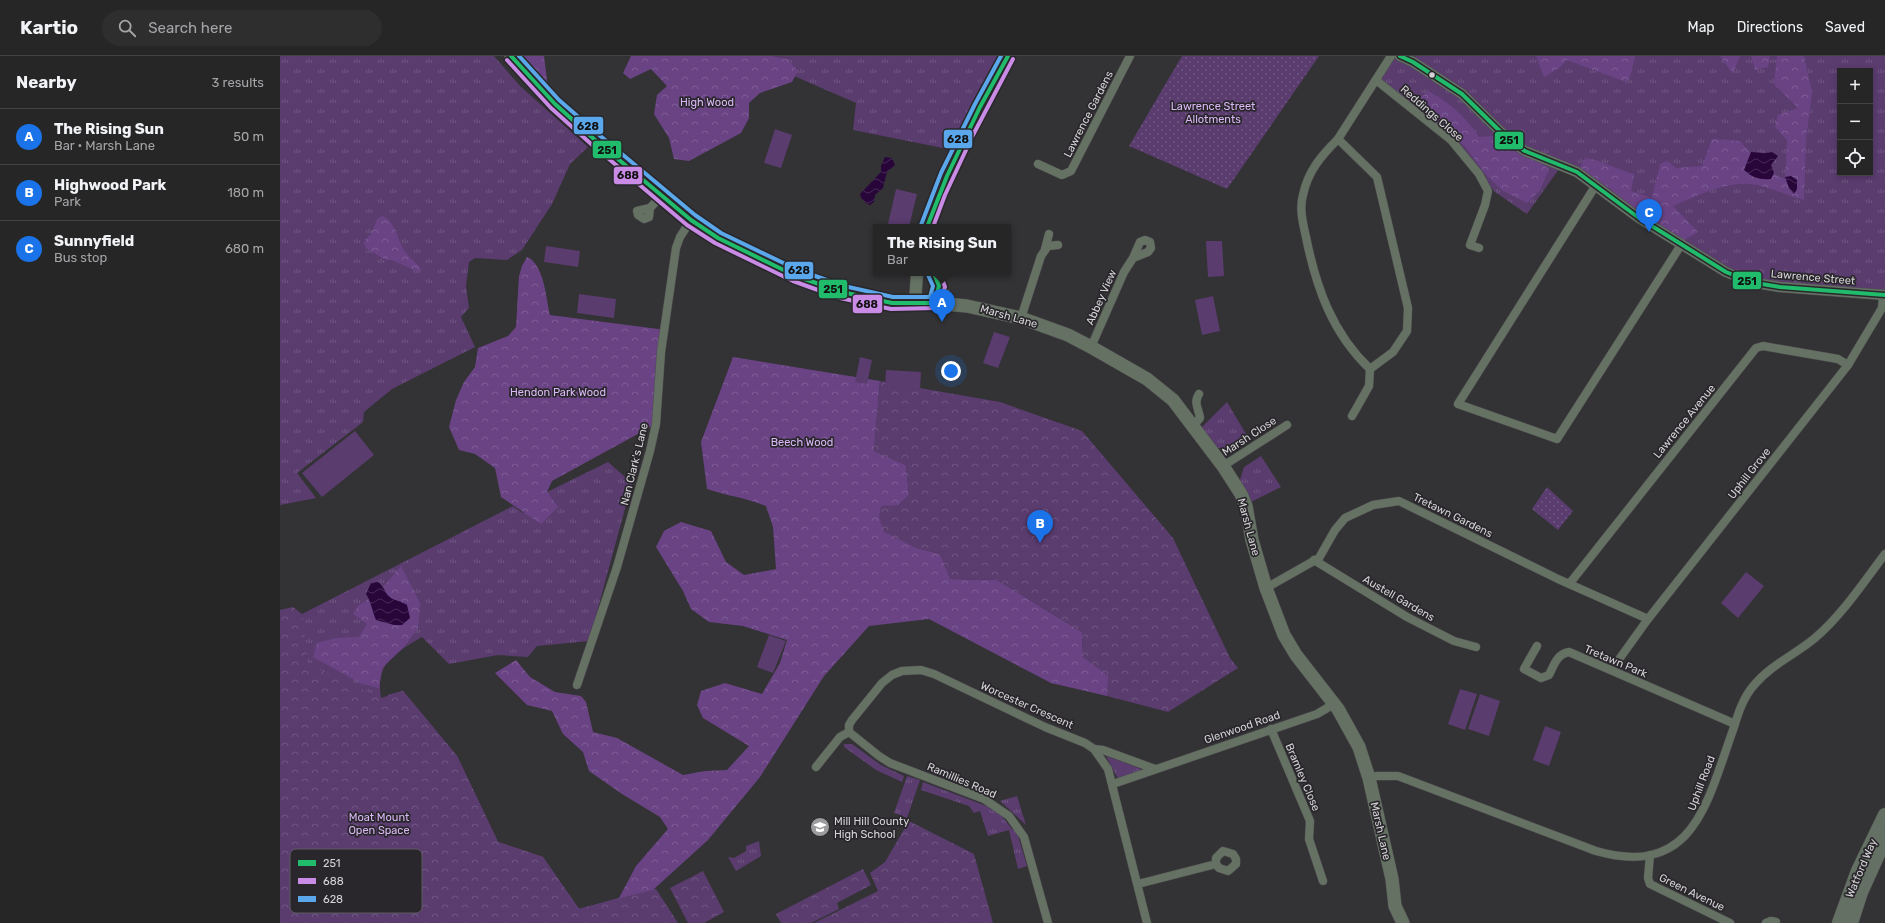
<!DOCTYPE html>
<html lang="en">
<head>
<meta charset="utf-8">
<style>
	body { margin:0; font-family:Rubik,sans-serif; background:#2e2e2f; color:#f1f3f6 }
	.controls { position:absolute; right:12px; top:12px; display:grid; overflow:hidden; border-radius:0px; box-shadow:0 2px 6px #0003 }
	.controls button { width:36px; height:36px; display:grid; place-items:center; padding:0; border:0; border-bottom:1px solid #424344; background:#262627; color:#f1f3f6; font:20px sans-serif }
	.you { position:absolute; left:671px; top:315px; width:14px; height:14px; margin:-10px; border:3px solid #fff; border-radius:50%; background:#1a73e8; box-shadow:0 0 0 6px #1a73e833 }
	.badge { display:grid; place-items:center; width:26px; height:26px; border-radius:50%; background:#1a73e8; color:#fff; font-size:13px; font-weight:700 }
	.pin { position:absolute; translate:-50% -33px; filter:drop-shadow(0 1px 2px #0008) }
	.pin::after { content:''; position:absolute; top:21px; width:14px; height:12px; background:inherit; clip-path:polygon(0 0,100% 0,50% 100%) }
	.popup { position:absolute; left:593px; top:168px; width:138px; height:52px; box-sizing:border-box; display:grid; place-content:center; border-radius:0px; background:#262627; filter:drop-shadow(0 1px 3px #0005); font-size:13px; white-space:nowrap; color:#a4a5a7 }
	.popup b { font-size:15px; color:#f1f3f6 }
	.popup::after { content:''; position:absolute; left:50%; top:100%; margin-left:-8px; border:8px solid transparent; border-top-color:#262627 }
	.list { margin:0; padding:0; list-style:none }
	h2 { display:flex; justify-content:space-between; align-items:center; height:52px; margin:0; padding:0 16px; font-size:17px }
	h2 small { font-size:13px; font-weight:400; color:#a4a5a7 }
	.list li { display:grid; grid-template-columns:26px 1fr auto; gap:12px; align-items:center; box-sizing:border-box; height:56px; padding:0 16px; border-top:1px solid #424344 }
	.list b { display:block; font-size:15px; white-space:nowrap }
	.list p { margin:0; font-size:13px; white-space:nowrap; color:#a4a5a7 }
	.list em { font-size:13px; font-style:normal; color:#a4a5a7 }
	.icon { flex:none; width:22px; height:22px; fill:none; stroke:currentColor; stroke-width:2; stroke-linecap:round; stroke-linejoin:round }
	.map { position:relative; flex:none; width:1605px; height:867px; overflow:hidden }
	header { display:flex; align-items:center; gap:24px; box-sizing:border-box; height:56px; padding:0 20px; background:#262627; border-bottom:1px solid #424344 }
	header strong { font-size:19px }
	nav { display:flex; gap:22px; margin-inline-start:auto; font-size:14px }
	.search { width:280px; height:36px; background:#2e2e2f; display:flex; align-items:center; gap:10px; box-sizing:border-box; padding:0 14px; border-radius:22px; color:#a4a5a7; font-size:15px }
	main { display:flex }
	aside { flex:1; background:#262627 }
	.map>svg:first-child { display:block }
	.grass { fill:url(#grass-tufts); fill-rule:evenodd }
	.forest { fill:url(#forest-crowns) }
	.park { fill:url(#park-crowns) }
	.garden { fill:url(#garden-dots) }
	.pitch { fill:#5a3c6f }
	.water { fill:url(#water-waves) }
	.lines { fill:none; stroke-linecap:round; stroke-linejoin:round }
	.minor-casing { stroke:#504f51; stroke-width:9 }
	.tertiary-casing { stroke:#504f51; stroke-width:11 }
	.secondary-casing { stroke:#504f51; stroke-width:13 }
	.primary-casing { stroke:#504f51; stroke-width:14 }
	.trunk-casing { stroke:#504f51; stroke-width:15 }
	.minor { stroke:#647163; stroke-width:8 }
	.tertiary { stroke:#647163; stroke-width:10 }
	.secondary { stroke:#657364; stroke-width:12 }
	.primary { stroke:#647163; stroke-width:13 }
	.trunk { stroke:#647064; stroke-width:14 }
	.bus-1-casing { stroke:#29272b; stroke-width:7 }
	.bus-2-casing { stroke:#29272b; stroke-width:7 }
	.bus-3-casing { stroke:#29272b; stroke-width:7 }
	.bus-1 { stroke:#20bc6c; stroke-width:4 }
	.bus-2 { stroke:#ca8be6; stroke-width:4 }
	.bus-3 { stroke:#5aa8eb; stroke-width:4 }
	.bus-dot { fill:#d5d3d6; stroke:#29272b; stroke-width:1.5 }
	.labels { text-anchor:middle; stroke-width:3.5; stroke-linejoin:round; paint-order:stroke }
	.park-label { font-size:11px; fill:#dbb8f7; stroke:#29272b }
	.street-label { font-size:11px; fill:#d5d3d6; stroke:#29272b }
	.poi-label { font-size:11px; fill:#d5d3d6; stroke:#29272b; text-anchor:start }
	.key { fill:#29272b; stroke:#5d5b5e; stroke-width:1 }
	.key-label { font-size:11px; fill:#d5d3d6 }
	.line-badge { stroke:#29272b; stroke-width:1.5 }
	.pale-badge-label { font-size:11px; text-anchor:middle; font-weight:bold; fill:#111 }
</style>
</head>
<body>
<header>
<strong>Kartio</strong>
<div class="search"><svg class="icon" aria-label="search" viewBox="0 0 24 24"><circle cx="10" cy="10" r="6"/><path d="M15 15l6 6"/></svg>Search here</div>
<nav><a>Map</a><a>Directions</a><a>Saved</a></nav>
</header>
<main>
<aside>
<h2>Nearby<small>3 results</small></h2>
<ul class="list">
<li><span class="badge">A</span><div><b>The Rising Sun</b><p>Bar · Marsh Lane</p></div><em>50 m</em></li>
<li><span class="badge">B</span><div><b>Highwood Park</b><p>Park</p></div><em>180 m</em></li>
<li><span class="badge">C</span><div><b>Sunnyfield</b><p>Bus stop</p></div><em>680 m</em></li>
</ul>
</aside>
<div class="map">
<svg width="1605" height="867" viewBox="0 0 1605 867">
	<defs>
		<pattern id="grass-tufts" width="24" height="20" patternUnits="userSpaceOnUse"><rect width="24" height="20" fill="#5a3c6f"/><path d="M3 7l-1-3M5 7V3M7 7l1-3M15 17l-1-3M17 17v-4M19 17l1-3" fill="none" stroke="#715783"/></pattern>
		<pattern id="forest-crowns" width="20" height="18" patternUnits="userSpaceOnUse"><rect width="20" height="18" fill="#6a4385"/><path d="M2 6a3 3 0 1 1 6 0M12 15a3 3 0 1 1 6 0" fill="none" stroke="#7e5d96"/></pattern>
		<pattern id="park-crowns" width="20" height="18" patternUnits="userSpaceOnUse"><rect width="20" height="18" fill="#5a3c6f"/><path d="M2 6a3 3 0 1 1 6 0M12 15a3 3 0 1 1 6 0" fill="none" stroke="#715783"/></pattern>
		<pattern id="garden-dots" width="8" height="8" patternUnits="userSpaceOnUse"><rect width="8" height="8" fill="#5a3c6f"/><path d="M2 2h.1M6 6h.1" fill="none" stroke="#715783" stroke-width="1.8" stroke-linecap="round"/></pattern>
		<pattern id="water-waves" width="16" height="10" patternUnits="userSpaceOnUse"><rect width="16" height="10" fill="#28063a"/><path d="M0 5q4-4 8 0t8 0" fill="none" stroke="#462956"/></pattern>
	</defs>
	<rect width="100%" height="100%" fill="#333234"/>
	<!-- grass -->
	<g class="grass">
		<path d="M0,0H214L240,30L308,91L290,108L272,148L242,194L227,204L195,202L189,206L186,230L189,252L181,261L195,291L112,333L84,356L83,366L17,417L36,442L0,449Z"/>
		<path d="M492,0H721L683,69L673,94L573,74L576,47L514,20L507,3Z"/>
		<path d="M1116,0L1134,5L1135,0H1605V239L1470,226L1281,110L1247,158L1215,136L1170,83L1101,24ZM1560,15H1590V117H1560Z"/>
		<path d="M947,346L969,383L953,393L936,392L921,372Z"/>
		<path d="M981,400L1001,431L969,447L959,427L964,411Z"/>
		<path d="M328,406L352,427L309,585L257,590L248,601L218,599L169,608L142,581C115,597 95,607 101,642L0,867L4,564L22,558L233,450L243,457L267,436Z"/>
		<path d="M564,688H572L601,709L624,720L622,726L596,714L564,691Z"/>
		<path d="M826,700L859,712L862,714L840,722L837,721Z"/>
		<path d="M627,720L640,724L627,762L614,757Z"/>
		<path d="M643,726L717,754L732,773H736L747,810L738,813L729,774L708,780L700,755L694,757L689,750L641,734Z"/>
		<path d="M737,740L746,769L720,745Z"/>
		<path d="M479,785L481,800L456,815L448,801L454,802L466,795V790Z"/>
	</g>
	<!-- forest -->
	<g class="forest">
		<path d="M230,0H264L268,32Z"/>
		<path d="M351,0H492L507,3L518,15L512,26L480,37L469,47V62L461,77L409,105L394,103L389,82L374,58L377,39L387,30L371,13L350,23L343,17Z"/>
		<path d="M1256,0H1355L1350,21L1346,26L1287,4L1279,12L1264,21Z"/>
		<path d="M1440,0H1460L1453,18Z"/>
		<path d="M1471,0H1490L1488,11L1475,14Z"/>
		<path d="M1497,0H1524L1532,37L1526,84L1524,144C1506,139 1488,130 1470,128C1444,126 1417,140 1393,150L1418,176L1402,185L1366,162L1328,131L1300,112L1305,102C1322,104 1337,114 1354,118L1351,135L1372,142L1380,108L1387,105L1396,112L1422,110L1432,83L1460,85L1485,114L1505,123L1507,84L1495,71L1498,59L1518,52L1494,28Z"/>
		<path d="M1148,35C1170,47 1185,60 1199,81L1213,80L1231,94L1257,104L1269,113L1260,134L1247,147L1223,135L1207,120L1187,93L1140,43Z"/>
		<path d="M103,160C116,167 117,183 124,194C129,202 136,206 141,213L139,216L112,204L104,203L86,192L84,187C85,182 89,181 92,176C96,170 94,162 103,160Z"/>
		<path d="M247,201C264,208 266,242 270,259L386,274L376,368L272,425L267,436L278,451L261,468L221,441L215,412L195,398L179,394L169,371L176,344L184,326L195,311L198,292L228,280L236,271L239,220L242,210Z"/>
		<path d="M453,301L600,325L594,395L626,409L629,439L619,449L634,491L660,498L671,523L717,524L802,576L803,601L829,620L827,640L771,627L649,563L589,570L544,620L480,721L428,784L374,833L397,867H74L108,639L123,635L177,700L218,786L263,801L299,853L339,842L356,810L388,773L380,761L342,738L309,715L303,696L283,678L272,655L247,649L215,617L236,604L250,621L275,636L301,640L306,646L313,676L337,682L403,719L425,715L447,714L469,690L423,662L417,649L421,635L445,627L482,638L500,607L507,584L463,570L429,566L411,553L403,535L376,491L384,475L401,466L431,475L446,506L464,519L496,513L493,471L486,450C467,442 447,440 427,433L421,386Z"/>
		<path d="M121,510L140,547L138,572L122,593L102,612L99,632L82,628L33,601L37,587L56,582L79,581L87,568L73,558L79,549L99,536Z"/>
	</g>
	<!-- park -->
	<g class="park">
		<path d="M600,325L720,346L802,375L893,482L950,602L958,612L888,656L827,640L828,620L803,601L802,576L717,524L670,523L660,498L634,491L604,476L599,461L601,450L619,449L629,439L626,409L594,395Z"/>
		<path d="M13,551L22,558L28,608L101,642L123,635L177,700L218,786L263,801L298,853L376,833L398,867H0V554Z"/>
		<path d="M629,765L694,798L713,867H534L598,835L590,817L605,806Z"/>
		<path d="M583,813L591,829L557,847L559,853L531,867H501L496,858Z"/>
		<path d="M423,815L444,856L424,867H408L390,832Z"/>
	</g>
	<!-- garden -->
	<g class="garden">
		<path d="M902,0H1039L947,133L849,90Z"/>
		<path d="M1267,431L1293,455L1278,474L1252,453Z"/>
	</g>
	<!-- pitch -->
	<g class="pitch">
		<path d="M495,73L512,79L501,112L484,107Z"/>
		<path d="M616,133L637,138L629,171L608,168Z"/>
		<path d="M926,185H942L944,220L928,221Z"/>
		<path d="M266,190L300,195L298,211L264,206Z"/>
		<path d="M299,238L336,243L334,262L297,257Z"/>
		<path d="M933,240L940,275L922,279L915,244Z"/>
		<path d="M714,276L730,281L718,312L703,307Z"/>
		<path d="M580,301L592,304L587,328L575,326Z"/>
		<path d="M606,314L641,316L640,334L605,331Z"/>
		<path d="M75,375L94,399L42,441L22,417Z"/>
		<path d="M1466,516L1484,530L1458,562L1441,547Z"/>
		<path d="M489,579L506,585L493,617L477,611Z"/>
		<path d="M1180,633L1197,638L1185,674L1168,668Z"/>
		<path d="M1200,638L1220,645L1209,680L1188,673Z"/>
		<path d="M1265,670L1281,676L1269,710L1253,704Z"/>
	</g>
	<!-- water -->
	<g class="water">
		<path d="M1471,96C1479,96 1484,98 1492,96L1498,100L1491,109L1494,117L1491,123C1480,124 1473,122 1464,114Z"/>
		<path d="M605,101L612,102L615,109L607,116L603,132L595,139L594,146L590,149C585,147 581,144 580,138L601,116V110Z"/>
		<path d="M1511,120L1517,124V133L1514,138L1509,132L1505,121Z"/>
		<path d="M98,526C104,530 105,538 111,542C116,545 122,545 127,549L130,562L122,569H114L96,564C92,555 91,545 86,538L91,527Z"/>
	</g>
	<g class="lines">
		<defs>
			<g id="minor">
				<path d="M1096,24L1171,84L1199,118L1208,135L1205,149L1190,189L1199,192"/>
				<path d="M1058,83C1041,100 1028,115 1023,139C1019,152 1023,168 1026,181C1036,231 1052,277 1090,313"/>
				<path d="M758,108L782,119L791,115L850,0"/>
				<path d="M1316,129L1178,348L1277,383L1401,189"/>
				<path d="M370,152L369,161L364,163L358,159L357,155L370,152L382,139"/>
				<path d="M765,193L769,178"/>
				<path d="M741,262L761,200L768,190L778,189"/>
				<path d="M811,291L844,216L853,202L868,196L871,192L870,186L865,184L860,186L853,202"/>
				<path d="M1072,360L1089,330L1090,313L1113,296L1127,275L1128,252L1097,121L1058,83L1111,0"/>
				<path d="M913,370L920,362C919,353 913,347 919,338"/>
				<path d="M943,410L1007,369"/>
				<path d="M1034,504L1127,561L1174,585L1196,591"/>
				<path d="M1290,527L1476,292L1483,290L1558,303L1568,309"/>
				<path d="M986,532L1039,502L1055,474L1065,462L1093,449L1119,445L1278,523L1368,563"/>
				<path d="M1257,590L1244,613L1261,622L1269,619C1274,609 1277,598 1289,596L1455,668"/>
				<path d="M1340,602L1368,563L1568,309L1602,252L1603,239"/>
				<path d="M297,629L337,511L370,395L376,368L381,296L396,192L400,181L411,164"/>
				<path d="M991,673L1030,765L1029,783L1043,825"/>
				<path d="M569,676V669L572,664L602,627L612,619L622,615L641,614L654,618L765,671L805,687L814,693L828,713L867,867"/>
				<path d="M569,676L599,700L610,707L704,743L729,760L744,781L768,867"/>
				<path d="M814,693L823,694L875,713"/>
				<path d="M536,711L560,681L569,676"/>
				<path d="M1089,722L1096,720H1118L1316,795C1414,823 1427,746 1453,674C1458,658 1463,641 1475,628C1491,609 1516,598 1535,582C1562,559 1583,527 1605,498"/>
				<path d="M833,728L1037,658L1054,648"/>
				<path d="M1370,799L1368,822L1370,828L1450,867"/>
				<path d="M858,828L936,808V802L943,795L953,798L956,803V808L948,815L939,812L936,808"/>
				<path d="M1486,867L1491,865L1496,866"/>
			</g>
			<path id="tertiary" d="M1120,0L1133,6L1182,38L1229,84L1245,95L1297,116L1359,162L1446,216L1470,226L1500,231L1605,239"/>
			<g id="secondary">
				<path d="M647,171C653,148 664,125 675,103C691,68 708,33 728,0"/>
				<path d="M654,217L668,248"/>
				<path d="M635,247L637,217"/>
			</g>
			<path id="primary" d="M231,0L275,48L314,83L411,164L438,182L516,220L562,236L612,247H654L687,250L741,262L788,279L811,291L867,323L893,344L943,410L961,438L966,450L972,484L986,532L1004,579L1016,599L1058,653L1079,691L1089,722L1112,823L1115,850L1123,867"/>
			<g id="trunk">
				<path d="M1559,867L1578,815L1605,759"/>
				<path d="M1571,867L1581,836L1605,783"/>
			</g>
		</defs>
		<!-- minor casing -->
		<use href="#minor" class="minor-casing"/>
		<!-- tertiary casing -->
		<use href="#tertiary" class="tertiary-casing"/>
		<!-- secondary casing -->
		<use href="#secondary" class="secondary-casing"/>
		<!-- primary casing -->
		<use href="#primary" class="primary-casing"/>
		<!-- trunk casing -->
		<use href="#trunk" class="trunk-casing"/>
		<!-- minor -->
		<use href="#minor" class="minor"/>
		<!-- tertiary -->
		<use href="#tertiary" class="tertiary"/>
		<!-- secondary -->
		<use href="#secondary" class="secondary"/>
		<!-- primary -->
		<use href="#primary" class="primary"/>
		<!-- trunk -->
		<use href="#trunk" class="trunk"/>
		<defs>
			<g id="bus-1">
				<path d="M231,0L275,48L314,83L411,164L438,182L516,220L562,236L612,247H654L659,230L654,217"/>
				<path d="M1120,0L1133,6L1182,38L1229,84L1245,95L1297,116L1359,162L1446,216L1470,226L1500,231L1605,239"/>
				<path d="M647,171L667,120L700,51L728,0"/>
			</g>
			<g id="bus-2">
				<path d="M227,4L271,52L310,87L407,169L435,187L513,225L560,242L611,253L657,252L665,231L660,217"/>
				<path d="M653,171L665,139L693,79L733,3"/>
			</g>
			<g id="bus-3">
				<path d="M239,0L279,44L318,78L415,159L441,177L518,214L564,230L613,241H650L653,230L648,219"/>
				<path d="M641,169L661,117L695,48L721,0"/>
			</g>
		</defs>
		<!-- bus-1 casing -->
		<use href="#bus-1" class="bus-1-casing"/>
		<!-- bus-2 casing -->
		<use href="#bus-2" class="bus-2-casing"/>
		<!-- bus-3 casing -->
		<use href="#bus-3" class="bus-3-casing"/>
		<!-- bus-1 -->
		<use href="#bus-1" class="bus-1"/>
		<!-- bus-2 -->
		<use href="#bus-2" class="bus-2"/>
		<!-- bus-3 -->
		<use href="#bus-3" class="bus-3"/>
	</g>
	<!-- icons -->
	<defs>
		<symbol id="school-disc" viewBox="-11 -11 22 22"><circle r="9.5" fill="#9c9b9d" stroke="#29272b"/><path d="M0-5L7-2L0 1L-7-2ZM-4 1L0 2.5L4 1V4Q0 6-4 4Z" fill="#fff"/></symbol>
	</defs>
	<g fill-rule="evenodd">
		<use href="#school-disc" x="529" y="760" width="22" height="22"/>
	</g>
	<!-- markers -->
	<circle class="bus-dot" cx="1152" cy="19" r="3.5"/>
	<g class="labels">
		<!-- park labels -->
		<g class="park-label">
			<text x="427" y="50">High Wood</text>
			<text x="933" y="54">Lawrence Street<tspan x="933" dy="13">Allotments</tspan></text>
			<text x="278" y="340">Hendon Park Wood</text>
			<text x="522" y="390">Beech Wood</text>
			<text x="99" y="765">Moat Mount<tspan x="99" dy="13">Open Space</tspan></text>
		</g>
		<!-- street labels -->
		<g class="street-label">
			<text transform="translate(1152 57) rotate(41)" y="4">Reddings Close</text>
			<text transform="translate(808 58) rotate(-63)" y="4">Lawrence Gardens</text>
			<text transform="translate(1533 221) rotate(5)" y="4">Lawrence Street</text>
			<text transform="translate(821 241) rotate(-66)" y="4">Abbey View</text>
			<text transform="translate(729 260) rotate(16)" y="4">Marsh Lane</text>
			<text transform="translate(1404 365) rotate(-51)" y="4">Lawrence Avenue</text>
			<text transform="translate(969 380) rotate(-33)" y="4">Marsh Close</text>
			<text transform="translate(354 408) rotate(-76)" y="4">Nan Clark's Lane</text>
			<text transform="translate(1469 417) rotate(-52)" y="4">Uphill Grove</text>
			<text transform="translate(1173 459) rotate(26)" y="4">Tretawn Gardens</text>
			<text transform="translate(969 471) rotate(75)" y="4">Marsh Lane</text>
			<text transform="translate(1119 542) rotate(30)" y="4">Austell Gardens</text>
			<text transform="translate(1336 605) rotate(23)" y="4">Tretawn Park</text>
			<text transform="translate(747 649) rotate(24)" y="4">Worcester Crescent</text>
			<text transform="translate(962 671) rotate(-19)" y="4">Glenwood Road</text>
			<text transform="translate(1023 721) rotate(67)" y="4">Bramley Close</text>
			<text transform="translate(682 724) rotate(23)" y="4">Ramillies Road</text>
			<text transform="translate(1421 727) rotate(-69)" y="4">Uphill Road</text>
			<text transform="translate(1101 775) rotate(77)" y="4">Marsh Lane</text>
			<text transform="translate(1581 812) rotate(-67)" y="4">Watford Way</text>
			<text transform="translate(1412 836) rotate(26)" y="4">Green Avenue</text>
		</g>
		<!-- poi labels -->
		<g class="poi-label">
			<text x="554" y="769">Mill Hill County<tspan x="554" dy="13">High School</tspan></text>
		</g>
	</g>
	<!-- legend -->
	<rect x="10" y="793" width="132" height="64" rx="6" class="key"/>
	<rect x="18" y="804" width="18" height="6" fill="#20bc6c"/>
	<rect x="18" y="822" width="18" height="6" fill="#ca8be6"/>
	<rect x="18" y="840" width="18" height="6" fill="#5aa8eb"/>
	<g class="key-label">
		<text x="43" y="811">251</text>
		<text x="43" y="829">688</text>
		<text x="43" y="847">628</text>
	</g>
	<g class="line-badge">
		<rect x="293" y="60" width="31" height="19" rx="4" fill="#5aa8eb"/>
		<rect x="663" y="73" width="30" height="20" rx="4" fill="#5aa8eb"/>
		<rect x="1214" y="75" width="30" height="19" rx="4" fill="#20bc6c"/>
		<rect x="312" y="84" width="30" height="19" rx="4" fill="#20bc6c"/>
		<rect x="333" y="110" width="30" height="19" rx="4" fill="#ca8be6"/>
		<rect x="504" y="205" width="30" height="19" rx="4" fill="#5aa8eb"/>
		<rect x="1452" y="215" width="30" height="19" rx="4" fill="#20bc6c"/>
		<rect x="538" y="223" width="30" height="20" rx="4" fill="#20bc6c"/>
		<rect x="572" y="238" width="31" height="20" rx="4" fill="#ca8be6"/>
	</g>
	<g class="pale-badge-label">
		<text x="308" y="74">628</text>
		<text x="678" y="87">628</text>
		<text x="1229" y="88">251</text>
		<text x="327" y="98">251</text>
		<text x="348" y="123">688</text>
		<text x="519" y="218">628</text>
		<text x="1467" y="229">251</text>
		<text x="553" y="237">251</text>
		<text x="587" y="252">688</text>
	</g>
</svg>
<div class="controls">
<button>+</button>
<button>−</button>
<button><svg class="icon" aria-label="locate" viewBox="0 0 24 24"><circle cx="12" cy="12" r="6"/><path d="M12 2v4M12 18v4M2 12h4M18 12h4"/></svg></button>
</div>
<div class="you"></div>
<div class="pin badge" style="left:662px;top:266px">A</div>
<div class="popup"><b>The Rising Sun</b>Bar</div>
<div class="pin badge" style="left:760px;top:487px">B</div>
<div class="pin badge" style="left:1369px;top:176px">C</div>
</div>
</main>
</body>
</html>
